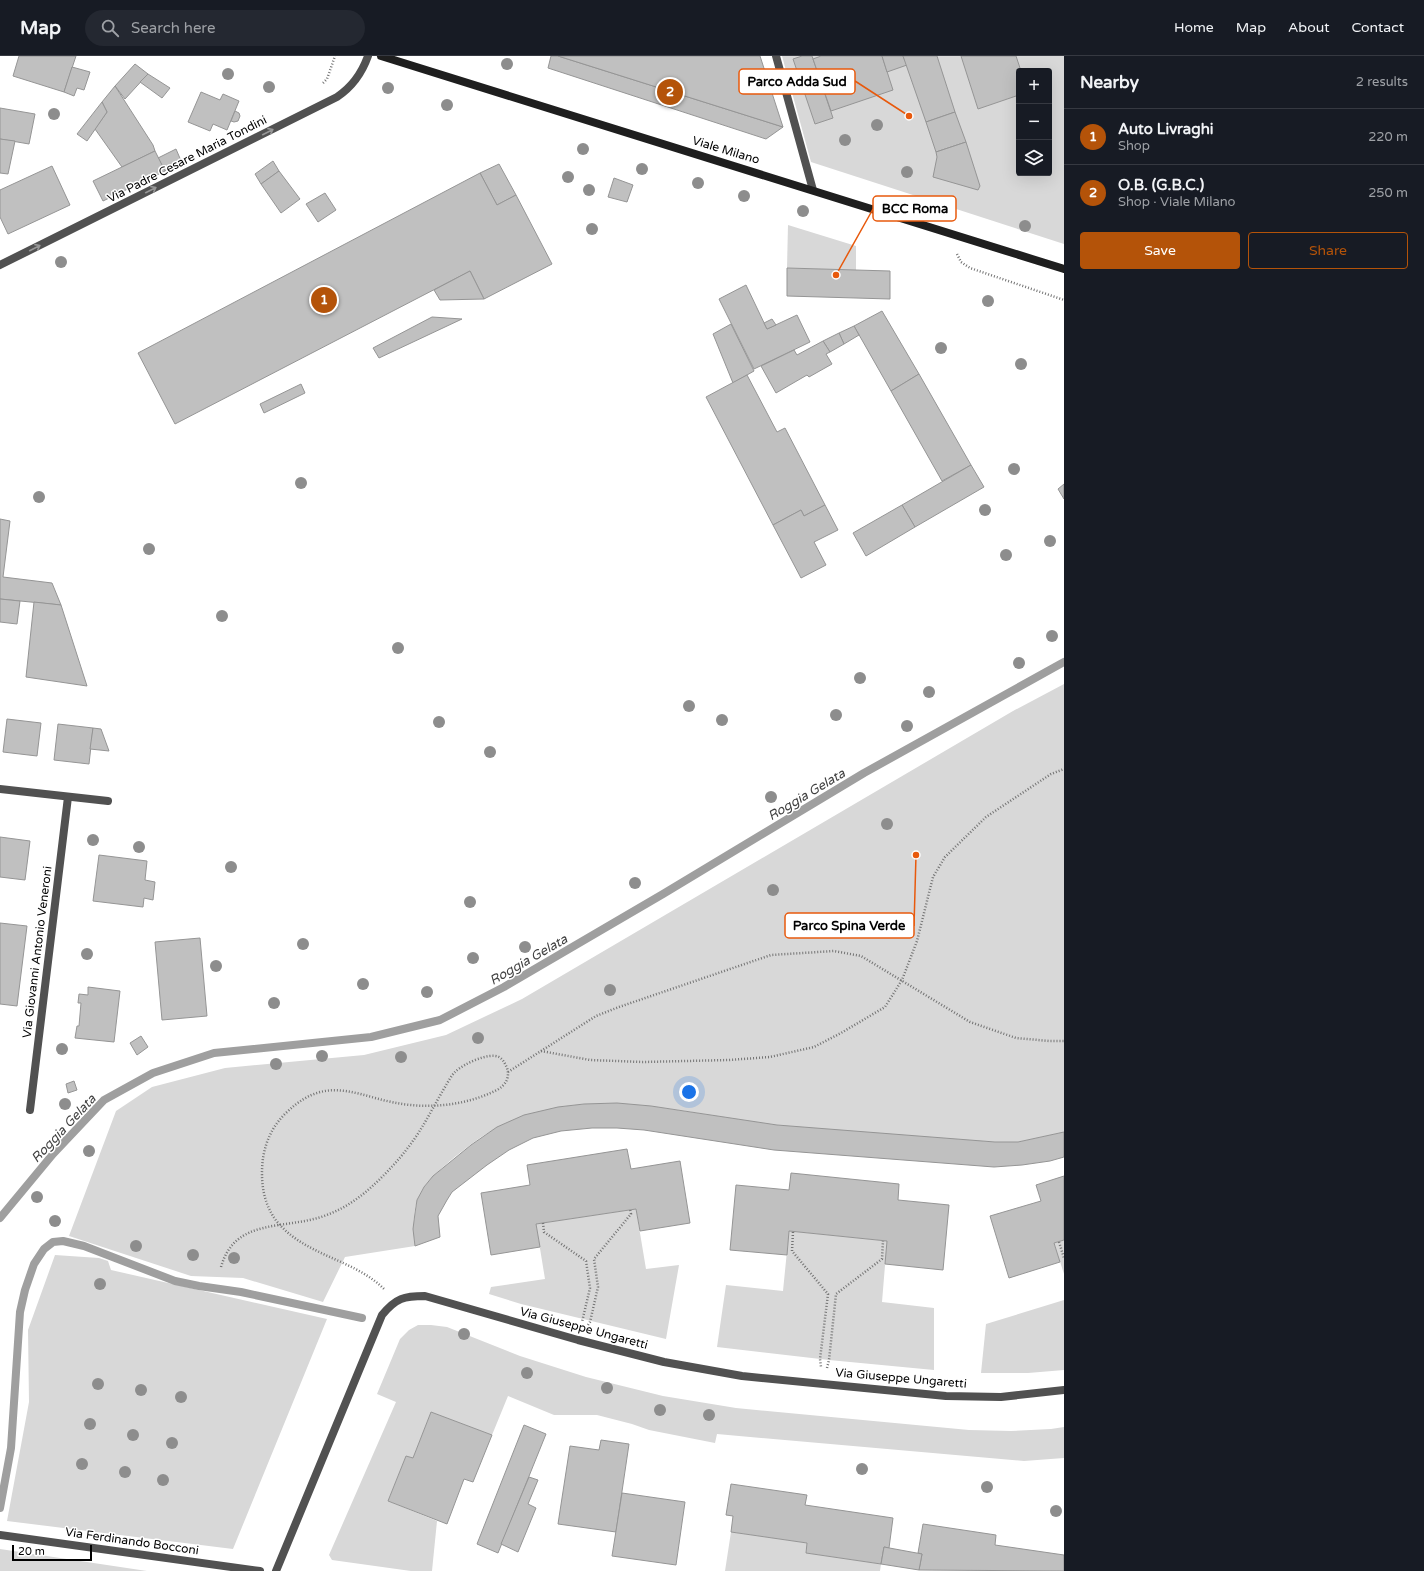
<!DOCTYPE html>
<html lang="en">
<head>
<meta charset="utf-8">
<style>
	body { margin:0; font-family:"Varela Round",sans-serif; background:#242831; color:#f1f3f6 }
	.controls { position:absolute; right:12px; top:12px; display:grid; overflow:hidden; border-radius:4px; box-shadow:0 4px 16px #0002 }
	.controls button { width:36px; height:36px; display:grid; place-items:center; padding:0; border:0; border-bottom:1px solid #363941; background:#171b24; color:#f1f3f6; font:20px sans-serif }
	.scale { position:absolute; left:12px; bottom:10px; width:80px; box-sizing:border-box; padding-left:4px; border:2px solid #000; border-top:0; font-size:11px; line-height:14px; white-space:nowrap; color:#000; -webkit-text-stroke:3px #fff; paint-order:stroke }
	.you { position:absolute; left:689px; top:1036px; width:14px; height:14px; margin:-10px; border:3px solid #fff; border-radius:50%; background:#1a73e8; box-shadow:0 0 0 6px #1a73e833 }
	.badge { display:grid; place-items:center; width:26px; height:26px; border-radius:50%; background:#b45309; color:#fff; font-size:13px; font-weight:700 }
	.pin { position:absolute; translate:-50% -50%; border:2px solid #fff; box-shadow:0 1px 4px #0006 }
	.list { margin:0; padding:0; list-style:none }
	h2 { display:flex; justify-content:space-between; align-items:center; height:52px; margin:0; padding:0 16px; font-size:17px }
	h2 small { font-size:13px; font-weight:400; color:#9ea1a6 }
	.list li { display:grid; grid-template-columns:26px 1fr auto; gap:12px; align-items:center; box-sizing:border-box; height:56px; padding:0 16px; border-top:1px solid #363941 }
	.list b { display:block; font-size:15px; white-space:nowrap }
	.list p { margin:0; font-size:13px; white-space:nowrap; color:#9ea1a6 }
	.list em { font-size:13px; font-style:normal; color:#9ea1a6 }
	.actions { display:flex; gap:8px; padding:12px 16px }
	.actions a { flex:1; padding:9px 0; border:1px solid #b45309; border-radius:4px; text-align:center; font-size:14px; color:#b45309 }
	.actions .main { background:#b45309; color:#fff }
	.icon { flex:none; width:22px; height:22px; fill:none; stroke:currentColor; stroke-width:2; stroke-linecap:round; stroke-linejoin:round }
	.map { position:relative; flex:none; width:1064px; height:1515px; overflow:hidden }
	header { display:flex; align-items:center; gap:24px; box-sizing:border-box; height:56px; padding:0 20px; background:#171b24; border-bottom:1px solid #363941 }
	header strong { font-size:19px }
	nav { display:flex; gap:22px; margin-inline-start:auto; font-size:14px }
	.search { width:280px; height:36px; background:#242831; display:flex; align-items:center; gap:10px; box-sizing:border-box; padding:0 14px; border-radius:22px; color:#9ea1a6; font-size:15px }
	main { display:flex }
	aside { flex:1; background:#171b24 }
	.map>svg:first-child { display:block }
	.green { fill:#d8d8d8; fill-rule:evenodd }
	.lines { fill:none; stroke-linecap:round; stroke-linejoin:round }
	.stream { stroke:#9f9f9f; stroke-width:8 }
	.building { fill:#c0c0c0; stroke:#959595 }
	.path { stroke:#737373; stroke-width:2.5; stroke-dasharray:1 2; stroke-linecap:butt }
	.street { stroke:#515151; stroke-width:8 }
	.secondary { stroke:#1e1e1e; stroke-width:8 }
	.tree { fill:#8d8d8d }
	.oneway { stroke:#979797 }
	.labels { text-anchor:middle; stroke-width:3; stroke-linejoin:round; paint-order:stroke }
	.street-label { font-size:12px; fill:#000; stroke:#fff }
	.water-label { font-size:13px; font-style:italic; fill:#404040; stroke:#fff }
	.leader { fill:none; stroke:#e8590c; stroke-width:1.5 }
	.callout-dot { fill:#e8590c; stroke:#fff; stroke-width:1.5 }
	.callout { fill:#fff; stroke:#e8590c; stroke-width:1.5 }
	.callout-label { font-size:13px; text-anchor:middle; font-weight:bold; fill:#000 }
</style>
</head>
<body>
<header>
<strong>Map</strong>
<div class="search"><svg class="icon" aria-label="search" viewBox="0 0 24 24"><circle cx="10" cy="10" r="6"/><path d="M15 15l6 6"/></svg>Search here</div>
<nav><a>Home</a><a>Map</a><a>About</a><a>Contact</a></nav>
</header>
<main>
<div class="map">
<svg width="1064" height="1515" viewBox="0 0 1064 1515">
	<rect width="100%" height="100%" fill="#fff"/>
	<!-- green -->
	<g class="green">
		<path d="M782,0H1064V188L811,106ZM1019,15H1049V117H1019Z"/>
		<path d="M788,169L856,190V214L787,212Z"/>
		<path d="M1064,628V1076L1018,1086H995C922,1081 849,1077 777,1069C705,1061 632,1039 560,1051C549,1053 538,1058 528,1061C518,1064 506,1067 497,1072C482,1079 469,1090 456,1100C420,1130 410,1141 415,1190L345,1201L323,1246L243,1222L191,1220L69,1180L116,1055L152,1031L225,1012L364,999L446,979L522,943L1013,655Z"/>
		<path d="M636,1153L646,1213L679,1209L666,1283L521,1248L489,1238L491,1231L545,1223L536,1168Z"/>
		<path d="M789,1175L887,1185L882,1246L934,1252V1314L829,1304L717,1291L726,1229L783,1235Z"/>
		<path d="M1064,1184V1218L1054,1187Z"/>
		<path d="M55,1199L99,1202L108,1205L111,1214L327,1263L233,1493L7,1465L29,1346L28,1274Z"/>
		<path d="M1064,1244V1314L1028,1317H981L986,1268Z"/>
		<path d="M418,1269H431L447,1271L520,1300L586,1321L663,1340L736,1352L969,1374L1011,1375L1051,1373L1064,1371V1402L1024,1405L717,1378L715,1387L649,1374L632,1368L597,1359H554L508,1340L492,1379L431,1356L413,1402L406,1400L388,1445L437,1465L432,1515H411L332,1504L329,1499L396,1346L377,1338L400,1283L409,1274Z"/>
		<path d="M731,1476L807,1487L806,1497L881,1508L880,1515H725Z"/>
		<path d="M0,1493L147,1515H0Z"/>
	</g>
	<g class="lines">
		<!-- stream -->
		<g class="stream">
			<path d="M0,1162L53,1098L104,1044L153,1017L214,997L371,981L440,964L504,931L663,838L864,717L1064,606"/>
			<path d="M0,1452L11,1392L20,1256L25,1234L34,1208L44,1193L53,1186L63,1185L84,1190L175,1225L199,1230L241,1236L362,1262"/>
		</g>
	</g>
	<!-- building -->
	<g class="building">
		<path d="M19,0H76L64,36L13,20Z"/>
		<path d="M551,0H558L783,71L766,83L548,12Z"/>
		<path d="M558,0H760L783,71Z"/>
		<path d="M802,0H812L833,62L815,68L793,3Z"/>
		<path d="M821,0H882L893,34L831,55L813,3Z"/>
		<path d="M882,0H903L907,9L887,16Z"/>
		<path d="M903,0H937L955,56L926,66Z"/>
		<path d="M961,0H1016L1021,15H1019V39L978,53Z"/>
		<path d="M135,8L148,18L125,43L115,30Z"/>
		<path d="M72,11L90,16L84,34L77,32L74,40L64,36Z"/>
		<path d="M148,18L170,32L162,42L140,26Z"/>
		<path d="M115,30L153,89L155,95L122,111L95,73L107,56L102,46Z"/>
		<path d="M201,36L220,44L223,38L239,45L227,74L213,68L210,75L188,66Z"/>
		<path d="M102,46L107,56L87,85L77,78Z"/>
		<path d="M0,52L35,58L29,88L0,83Z"/>
		<path d="M235,55L239,57L240,60L238,65L234,66L231,65Z"/>
		<path d="M955,56L966,86L936,96L926,66Z"/>
		<path d="M0,83L15,85L8,118L0,117Z"/>
		<path d="M966,86L980,130L978,134L933,121L937,101L936,96Z"/>
		<path d="M176,93L182,107L165,115L158,102Z"/>
		<path d="M155,95L165,115L103,145L93,125Z"/>
		<path d="M273,105L279,115L261,128L255,118Z"/>
		<path d="M499,108L516,139L497,149L480,117Z"/>
		<path d="M52,110L70,149L8,178L0,161V134Z"/>
		<path d="M279,115L300,143L281,157L261,128Z"/>
		<path d="M480,117L497,149L516,139L552,208L484,243L470,215L175,368L138,297Z"/>
		<path d="M614,122L633,129L627,146L608,141Z"/>
		<path d="M325,137L336,154L318,166L306,148Z"/>
		<path d="M787,212L890,215V243L787,240Z"/>
		<path d="M470,215L484,243L440,244L434,234Z"/>
		<path d="M746,229L767,273L797,259L810,286L754,313L719,243Z"/>
		<path d="M882,255L919,318L891,335L854,270Z"/>
		<path d="M432,261L462,263L379,302L373,292Z"/>
		<path d="M772,263L776,269L767,273L764,267Z"/>
		<path d="M731,268L754,315L733,327L713,278Z"/>
		<path d="M854,270L859,279L844,288L839,277Z"/>
		<path d="M839,277L844,288L830,296L823,285Z"/>
		<path d="M823,285L830,296L826,298L832,308L809,321L807,319L776,337L761,310L794,294L797,299Z"/>
		<path d="M919,318L971,409L942,425L891,335Z"/>
		<path d="M747,319L777,376L785,372L825,449L804,460L801,454L773,469L706,341Z"/>
		<path d="M301,328L305,337L264,357L260,348Z"/>
		<path d="M971,409L984,431L915,471L902,449Z"/>
		<path d="M1064,428V443L1058,433Z"/>
		<path d="M825,449L838,474L814,486L826,509L801,522L773,469L801,454L804,460Z"/>
		<path d="M902,449L915,471L866,500L853,477Z"/>
		<path d="M0,463L10,465L3,521L52,527L61,549L0,543Z"/>
		<path d="M0,543L20,545L17,568L0,566Z"/>
		<path d="M34,546L61,549L87,630L26,621Z"/>
		<path d="M7,663L41,667L37,700L3,696Z"/>
		<path d="M58,668L93,672L89,708L54,704Z"/>
		<path d="M93,672L101,673L109,695L90,693Z"/>
		<path d="M0,781L30,785L25,824L0,821Z"/>
		<path d="M99,799L147,805L145,824L155,826L153,844L144,842L143,851L93,845Z"/>
		<path d="M0,867L27,870L17,950L0,948Z"/>
		<path d="M200,882L207,960L162,964L155,886Z"/>
		<path d="M88,931L120,935L114,986L75,982L77,970H79L81,947H78L79,938L88,939Z"/>
		<path d="M141,980L148,991L137,999L130,987Z"/>
		<path d="M74,1025L77,1034L68,1037L66,1028Z"/>
		<path d="M617,1047L651,1050L777,1069L995,1086H1018L1064,1076V1101L1050,1105L1022,1109L994,1111L774,1094L644,1074L617,1072H592L561,1075L533,1082L509,1094L487,1109L452,1136L447,1144L438,1160L440,1181L415,1190L413,1173L415,1157L417,1144L424,1131L433,1120L471,1089L497,1071L524,1059L558,1051L584,1048Z"/>
		<path d="M627,1093L631,1113L680,1105L690,1167L640,1175L636,1153L536,1168L540,1191L491,1199L481,1137L530,1129L527,1109Z"/>
		<path d="M791,1117L899,1128L898,1144L949,1149L943,1214L885,1208L887,1185L789,1175L787,1199L730,1194L736,1129L789,1134Z"/>
		<path d="M1064,1120V1184L1054,1187L1060,1206L1009,1222L990,1160L1041,1145L1036,1129Z"/>
		<path d="M431,1356L492,1379L473,1426L464,1423L447,1468L388,1445L406,1400L413,1402Z"/>
		<path d="M524,1369L546,1378L498,1497L477,1488Z"/>
		<path d="M601,1384L629,1388L616,1476L558,1468L570,1390L599,1394Z"/>
		<path d="M529,1421L538,1424L528,1448L536,1452L518,1496L501,1488Z"/>
		<path d="M731,1428L807,1439L805,1449L893,1462L889,1492L884,1491L881,1508L806,1497L807,1487L731,1476L733,1460L726,1459Z"/>
		<path d="M622,1437L685,1446L676,1509L612,1500Z"/>
		<path d="M923,1468L996,1479L995,1489L1064,1499V1515L919,1514L922,1498L918,1497Z"/>
		<path d="M884,1491L922,1498L919,1514L881,1508Z"/>
	</g>
	<g class="lines">
		<!-- path -->
		<g class="path">
			<path d="M323,27L327,23L335,0"/>
			<path d="M957,198L961,206L970,212L1064,244"/>
			<path d="M541,995L590,1004L643,1006L729,1004L770,1001L814,991L841,977L885,951L902,924L917,885L933,821L945,801L986,761L1051,718L1064,713"/>
			<path d="M508,1016L596,960L619,951L771,899L834,895L861,900L970,966L1016,982L1049,985H1064"/>
			<path d="M543,1167L544,1176L586,1205L590,1232L582,1266"/>
			<path d="M793,1176L792,1195L828,1238L820,1303L821,1311"/>
			<path d="M1059,1186L1064,1202"/>
			<path d="M221,1211C235,1161 285,1174 324,1160C347,1152 365,1138 382,1121C396,1107 408,1093 419,1076C428,1062 436,1046 445,1031C448,1026 451,1020 455,1016C463,1008 489,996 499,1001C504,1004 505,1008 507,1012C510,1021 506,1029 497,1034C471,1047 440,1052 411,1049C362,1045 331,1014 287,1056C273,1069 266,1084 263,1102C260,1125 263,1151 280,1169C308,1200 355,1204 384,1233"/>
			<path d="M588,1269L590,1266L598,1231L594,1203L631,1158L630,1153"/>
			<path d="M827,1312L829,1304L836,1238L882,1203L883,1185"/>
		</g>
		<!-- street -->
		<g class="street">
			<path d="M776,0L813,134"/>
			<path d="M0,209L337,41C352,31 362,17 368,0"/>
			<path d="M0,733L108,745"/>
			<path d="M30,1054L68,741"/>
			<path d="M0,1479L260,1515"/>
			<path d="M276,1515L382,1259C396,1242 404,1240 425,1240L578,1284L664,1306L742,1320L946,1340L1001,1341L1064,1334"/>
		</g>
		<!-- secondary -->
		<path class="secondary" d="M381,0L1064,213"/>
	</g>
	<!-- trees -->
	<g class="tree">
		<circle cx="507" cy="8" r="6"/>
		<circle cx="228" cy="18" r="6"/>
		<circle cx="269" cy="31" r="6"/>
		<circle cx="388" cy="32" r="6"/>
		<circle cx="447" cy="49" r="6"/>
		<circle cx="54" cy="58" r="6"/>
		<circle cx="877" cy="69" r="6"/>
		<circle cx="845" cy="84" r="6"/>
		<circle cx="583" cy="93" r="6"/>
		<circle cx="642" cy="113" r="6"/>
		<circle cx="907" cy="116" r="6"/>
		<circle cx="568" cy="121" r="6"/>
		<circle cx="698" cy="127" r="6"/>
		<circle cx="589" cy="134" r="6"/>
		<circle cx="744" cy="140" r="6"/>
		<circle cx="803" cy="155" r="6"/>
		<circle cx="1025" cy="170" r="6"/>
		<circle cx="592" cy="173" r="6"/>
		<circle cx="61" cy="206" r="6"/>
		<circle cx="988" cy="245" r="6"/>
		<circle cx="941" cy="292" r="6"/>
		<circle cx="1021" cy="308" r="6"/>
		<circle cx="1014" cy="413" r="6"/>
		<circle cx="301" cy="427" r="6"/>
		<circle cx="39" cy="441" r="6"/>
		<circle cx="985" cy="454" r="6"/>
		<circle cx="1050" cy="485" r="6"/>
		<circle cx="149" cy="493" r="6"/>
		<circle cx="1006" cy="499" r="6"/>
		<circle cx="222" cy="560" r="6"/>
		<circle cx="1052" cy="580" r="6"/>
		<circle cx="398" cy="592" r="6"/>
		<circle cx="1019" cy="607" r="6"/>
		<circle cx="860" cy="622" r="6"/>
		<circle cx="929" cy="636" r="6"/>
		<circle cx="689" cy="650" r="6"/>
		<circle cx="836" cy="659" r="6"/>
		<circle cx="722" cy="664" r="6"/>
		<circle cx="439" cy="666" r="6"/>
		<circle cx="907" cy="670" r="6"/>
		<circle cx="490" cy="696" r="6"/>
		<circle cx="771" cy="741" r="6"/>
		<circle cx="887" cy="768" r="6"/>
		<circle cx="93" cy="784" r="6"/>
		<circle cx="139" cy="791" r="6"/>
		<circle cx="231" cy="811" r="6"/>
		<circle cx="635" cy="827" r="6"/>
		<circle cx="773" cy="834" r="6"/>
		<circle cx="470" cy="846" r="6"/>
		<circle cx="303" cy="888" r="6"/>
		<circle cx="525" cy="891" r="6"/>
		<circle cx="87" cy="898" r="6"/>
		<circle cx="473" cy="902" r="6"/>
		<circle cx="216" cy="910" r="6"/>
		<circle cx="363" cy="928" r="6"/>
		<circle cx="610" cy="934" r="6"/>
		<circle cx="427" cy="936" r="6"/>
		<circle cx="274" cy="947" r="6"/>
		<circle cx="478" cy="982" r="6"/>
		<circle cx="62" cy="993" r="6"/>
		<circle cx="322" cy="1000" r="6"/>
		<circle cx="401" cy="1001" r="6"/>
		<circle cx="276" cy="1008" r="6"/>
		<circle cx="65" cy="1048" r="6"/>
		<circle cx="89" cy="1095" r="6"/>
		<circle cx="37" cy="1141" r="6"/>
		<circle cx="55" cy="1165" r="6"/>
		<circle cx="136" cy="1190" r="6"/>
		<circle cx="193" cy="1199" r="6"/>
		<circle cx="234" cy="1202" r="6"/>
		<circle cx="100" cy="1228" r="6"/>
		<circle cx="464" cy="1278" r="6"/>
		<circle cx="527" cy="1317" r="6"/>
		<circle cx="98" cy="1328" r="6"/>
		<circle cx="607" cy="1332" r="6"/>
		<circle cx="141" cy="1334" r="6"/>
		<circle cx="181" cy="1341" r="6"/>
		<circle cx="660" cy="1354" r="6"/>
		<circle cx="709" cy="1359" r="6"/>
		<circle cx="90" cy="1368" r="6"/>
		<circle cx="133" cy="1379" r="6"/>
		<circle cx="172" cy="1387" r="6"/>
		<circle cx="82" cy="1408" r="6"/>
		<circle cx="862" cy="1413" r="6"/>
		<circle cx="125" cy="1416" r="6"/>
		<circle cx="163" cy="1424" r="6"/>
		<circle cx="987" cy="1431" r="6"/>
		<circle cx="1056" cy="1455" r="6"/>
	</g>
	<!-- one-way arrows -->
	<defs><path id="oneway-shaft" d="M-6 0H5M1.5-3L5.5 0L1.5 3" fill="none" stroke-width="1.6" stroke-linecap="round" stroke-linejoin="round"/></defs>
	<g class="oneway">
		<use href="#oneway-shaft" transform="translate(268 76) rotate(-27)"/>
		<use href="#oneway-shaft" transform="translate(151 134) rotate(-27)"/>
		<use href="#oneway-shaft" transform="translate(35 192) rotate(-27)"/>
	</g>
	<g class="labels">
		<!-- street labels -->
		<g class="street-label">
			<text transform="translate(726 94) rotate(17)" y="4">Viale Milano</text>
			<text transform="translate(187 103) rotate(-27)" y="4">Via Padre Cesare Maria Tondini</text>
			<text transform="translate(37 896) rotate(-83)" y="4">Via Giovanni Antonio Veneroni</text>
			<text transform="translate(584 1272) rotate(15)" y="4">Via Giuseppe Ungaretti</text>
			<text transform="translate(901 1322) rotate(5)" y="4">Via Giuseppe Ungaretti</text>
			<text transform="translate(132 1485) rotate(8)" y="4">Via Ferdinando Bocconi</text>
		</g>
		<!-- water labels -->
		<g class="water-label">
			<text transform="translate(806 738) rotate(-31)" y="5">Roggia Gelata</text>
			<text transform="translate(528 903) rotate(-30)" y="5">Roggia Gelata</text>
			<text transform="translate(63 1072) rotate(-47)" y="5">Roggia Gelata</text>
		</g>
	</g>
	<!-- callouts -->
	<path class="leader" d="M909 60L855 25M836 219L873 153M916 799L914 870"/>
	<g class="callout-dot">
		<circle cx="909" cy="60" r="4"/>
		<circle cx="836" cy="219" r="4"/>
		<circle cx="916" cy="799" r="4"/>
	</g>
	<g class="callout">
		<rect x="739" y="13" width="116" height="25" rx="4"/>
		<rect x="873" y="140" width="83" height="25" rx="4"/>
		<rect x="785" y="857" width="129" height="25" rx="4"/>
	</g>
	<g class="callout-label">
		<text x="797" y="30">Parco Adda Sud</text>
		<text x="915" y="157">BCC Roma</text>
		<text x="849" y="874">Parco Spina Verde</text>
	</g>
</svg>
<div class="controls">
<button>+</button>
<button>−</button>
<button><svg class="icon" aria-label="layers" viewBox="0 0 24 24"><path d="M12 4l9 5-9 5-9-5zM3 14l9 5 9-5"/></svg></button>
</div>
<div class="scale">20 m</div>
<div class="you"></div>
<div class="pin badge" style="left:324px;top:244px">1</div>
<div class="pin badge" style="left:670px;top:36px">2</div>
</div>
<aside>
<h2>Nearby<small>2 results</small></h2>
<ul class="list">
<li><span class="badge">1</span><div><b>Auto Livraghi</b><p>Shop</p></div><em>220 m</em></li>
<li><span class="badge">2</span><div><b>O.B. (G.B.C.)</b><p>Shop · Viale Milano</p></div><em>250 m</em></li>
</ul>
<div class="actions"><a class="main">Save</a><a>Share</a></div>
</aside>
</main>
</body>
</html>
